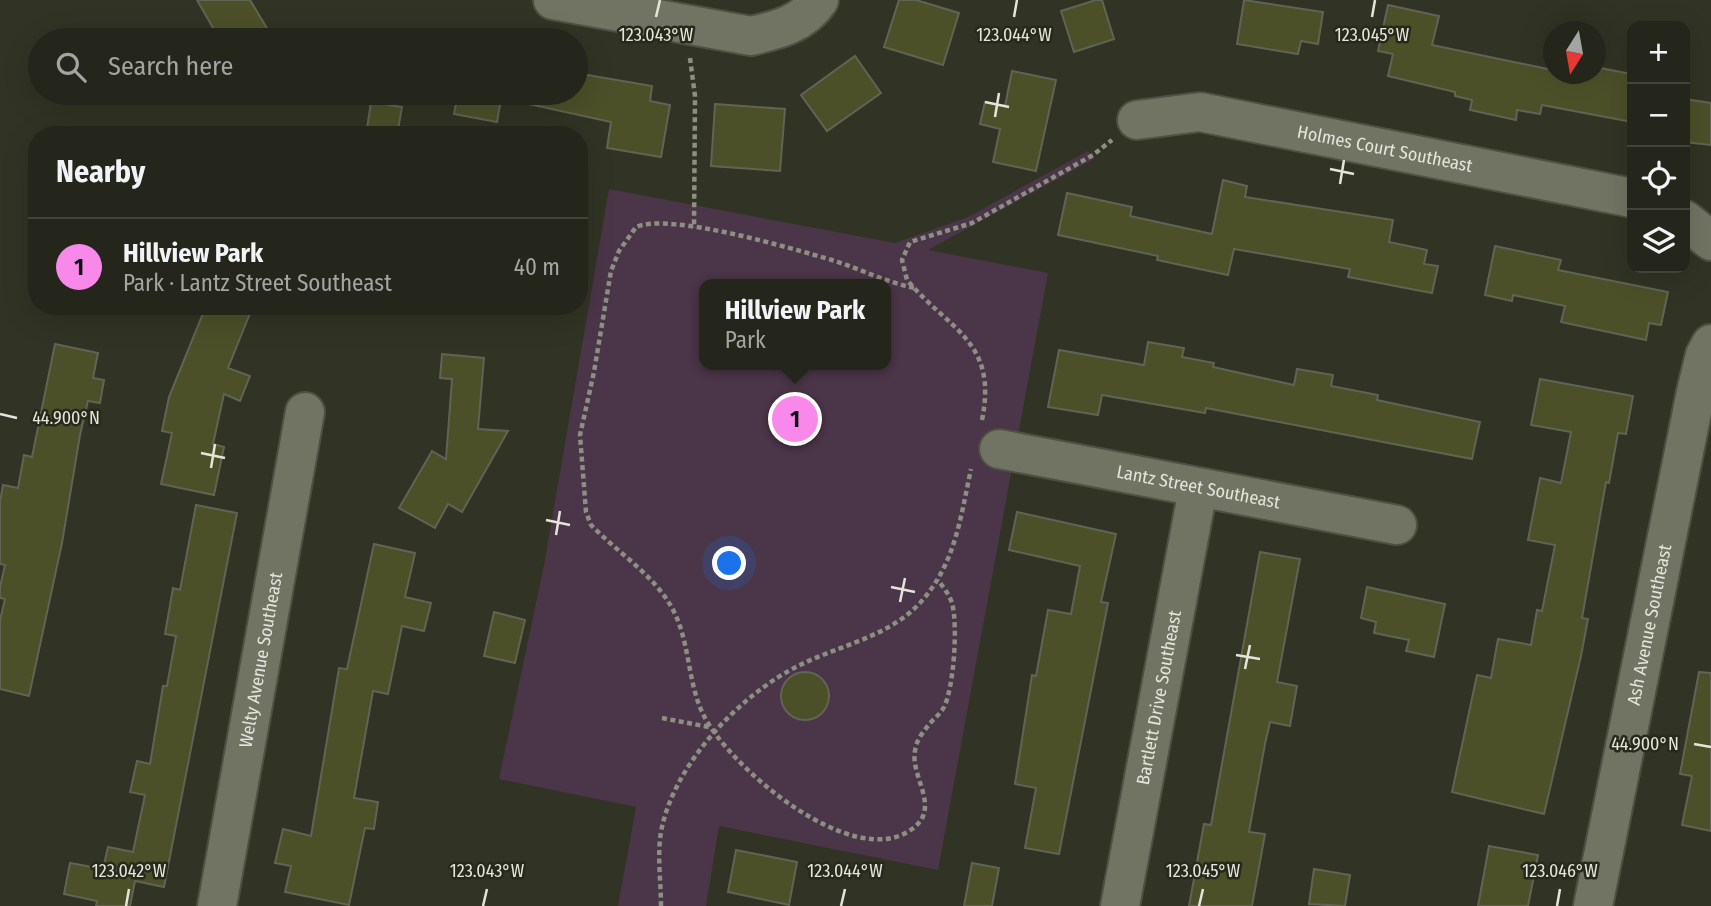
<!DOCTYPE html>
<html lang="en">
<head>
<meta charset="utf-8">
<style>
	body { margin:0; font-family:"Fira Sans Condensed",sans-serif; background:#2d2e24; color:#f1f3f6 }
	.controls { position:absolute; right:21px; top:21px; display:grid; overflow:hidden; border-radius:14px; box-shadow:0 7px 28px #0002 }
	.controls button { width:63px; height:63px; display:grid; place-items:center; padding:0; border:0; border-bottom:2px solid #42433a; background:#25261b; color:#f1f3f6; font:35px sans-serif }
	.compass { position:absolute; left:1543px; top:21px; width:63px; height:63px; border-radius:50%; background:#25261b; box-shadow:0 7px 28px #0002; rotate:191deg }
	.you { position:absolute; left:730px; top:564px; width:24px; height:24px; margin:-18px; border:5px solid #fff; border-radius:50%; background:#1a73e8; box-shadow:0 0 0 10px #1a73e833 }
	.badge { display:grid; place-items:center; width:46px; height:46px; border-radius:50%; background:#f888ea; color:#111; font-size:23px; font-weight:700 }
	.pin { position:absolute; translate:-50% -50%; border:4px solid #fff; box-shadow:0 2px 7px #0006 }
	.popup { position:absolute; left:699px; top:279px; width:192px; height:91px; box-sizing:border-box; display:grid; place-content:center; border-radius:14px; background:#25261b; filter:drop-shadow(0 2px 5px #0005); font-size:23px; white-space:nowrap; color:#a3a5a3 }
	.popup b { font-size:26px; color:#f1f3f6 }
	.popup::after { content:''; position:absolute; left:50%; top:100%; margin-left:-14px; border:14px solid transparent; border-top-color:#25261b }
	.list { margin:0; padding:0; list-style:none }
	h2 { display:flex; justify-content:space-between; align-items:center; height:91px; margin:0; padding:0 28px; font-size:30px }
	h2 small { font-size:23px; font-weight:400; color:#a3a5a3 }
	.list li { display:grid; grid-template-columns:46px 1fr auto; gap:21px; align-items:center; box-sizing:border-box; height:98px; padding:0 28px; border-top:2px solid #42433a }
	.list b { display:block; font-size:26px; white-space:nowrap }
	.list p { margin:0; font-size:23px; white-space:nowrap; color:#a3a5a3 }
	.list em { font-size:23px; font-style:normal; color:#a3a5a3 }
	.icon { flex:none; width:38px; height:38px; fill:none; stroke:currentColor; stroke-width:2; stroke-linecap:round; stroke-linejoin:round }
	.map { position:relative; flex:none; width:1711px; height:906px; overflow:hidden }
	.search { position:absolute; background:#25261b; box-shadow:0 7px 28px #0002; left:28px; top:28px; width:560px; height:77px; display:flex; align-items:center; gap:18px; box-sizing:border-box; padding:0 24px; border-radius:38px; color:#a3a5a3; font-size:26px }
	.panel { position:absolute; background:#25261b; box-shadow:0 7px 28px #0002; left:28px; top:126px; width:560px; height:189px; border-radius:28px }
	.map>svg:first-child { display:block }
	.green { fill:#4b3548; fill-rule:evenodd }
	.building { fill:#4b5029; stroke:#616454; stroke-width:2 }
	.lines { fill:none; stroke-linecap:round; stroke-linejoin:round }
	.minor-casing { stroke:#4e5042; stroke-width:42 }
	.path { stroke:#8d8f82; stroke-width:4.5; stroke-dasharray:5 3.5; stroke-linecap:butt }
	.minor { stroke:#717463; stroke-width:38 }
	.ticks { fill:none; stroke:#e3e5db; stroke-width:2.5 }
	.labels { text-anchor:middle; stroke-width:5; stroke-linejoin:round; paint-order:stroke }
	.street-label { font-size:18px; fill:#e3e5db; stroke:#27291a }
	.ticks-label { font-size:18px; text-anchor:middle; fill:#e3e5db; stroke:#27291a; stroke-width:5; stroke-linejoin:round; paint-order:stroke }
</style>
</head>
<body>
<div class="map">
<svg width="1711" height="906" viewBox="0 0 1711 906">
	<rect width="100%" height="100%" fill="#313324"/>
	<!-- green -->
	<path class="green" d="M1088,151L1094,159L928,250L1048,273L938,870L719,826L706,906H618L636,807L499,779L544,565L609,189L895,243L968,217ZM704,284H886V365H704Z"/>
	<!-- building -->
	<g class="building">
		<path d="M197,0H250L274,40H220Z"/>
		<path d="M899,0H916L959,13L943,65L884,47Z"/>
		<path d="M1096,0H1102L1114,39L1074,52L1061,11Z"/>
		<path d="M1244,0L1323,12L1318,44L1301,41L1298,54L1237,44Z"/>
		<path d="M1388,5L1439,16L1432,45L1553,70V74H1595V67L1632,74V122L1542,105L1540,114L1517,110L1516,120L1470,110L1472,100L1455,96V92L1388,76L1393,54L1378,51Z"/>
		<path d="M855,56L881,93L827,131L801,95Z"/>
		<path d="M1012,71L1056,80L1036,171L993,162L1000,129L980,124L985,102L1005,106Z"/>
		<path d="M576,73L652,86L650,101L670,105L661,157L607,148L611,122L524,103L525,93H576Z"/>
		<path d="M458,93H502L497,122L454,114Z"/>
		<path d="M1685,99L1711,103V145L1685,142Z"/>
		<path d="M371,102L402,107L397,135H366Z"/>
		<path d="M715,104L785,109L780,171L711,166Z"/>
		<path d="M1223,180L1247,186L1245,197L1393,220L1389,242L1427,250L1424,264L1438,266L1432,293L1348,277L1350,269L1234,249L1228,275L1157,260L1158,256L1058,235L1067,193L1132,207L1130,216L1212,234Z"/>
		<path d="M1495,246L1561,260L1558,270L1668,292L1661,325L1649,323L1646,340L1561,322L1565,306L1513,295L1512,301L1485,295Z"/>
		<path d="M206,306H253L228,368L250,376L240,401L224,394L213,444L224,447L214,495L161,484L172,433L162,431L169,397Z"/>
		<path d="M1148,342L1184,348L1182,357L1214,363L1213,367L1294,385L1297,369L1333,375L1331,386L1378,395L1377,400L1480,422L1472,459L1206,408L1205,413L1102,395L1098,415L1048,407L1059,350L1144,365Z"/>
		<path d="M55,344L98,353L93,378L104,380L100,403L88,401L80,435L62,543L29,696L0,689V620L5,599L0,598V587L5,565L0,564V502L3,485L18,488L24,455L32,457Z"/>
		<path d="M442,354L484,358L478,429L508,431L462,512L448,504L435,528L399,508L432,451L446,459L452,379L440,378Z"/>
		<path d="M1540,379L1633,396L1626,434L1618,433L1609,483L1606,482L1582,618L1588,619L1581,656L1544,814L1452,792L1477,675L1491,678L1498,639L1531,645L1537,610L1542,611L1555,545L1528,540L1540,478L1561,483L1571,432L1531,425Z"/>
		<path d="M196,505L237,513L164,887L135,881L130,906H96L97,901L64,894L70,863L103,869L108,847L133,852L145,795L130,792L137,761L150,764L163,686H167L176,636L165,634L173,588L180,590Z"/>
		<path d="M1017,512L1116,534L1101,602L1108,603L1059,854L1025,848L1036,788L1015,784L1032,675L1036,676L1048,610L1071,614L1080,566L1009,550Z"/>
		<path d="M374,544L415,553L405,597L431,603L424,631L402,626L388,694L373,691L354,798L378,802L374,829L365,828L349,905L285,892L291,866L275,863L283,829L311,836L339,668L347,669Z"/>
		<path d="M1260,552L1300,559L1277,682L1297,686L1290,726L1270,722L1265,744L1249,832L1265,834L1252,906H1189L1204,824L1211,825Z"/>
		<path d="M1367,587L1445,604L1434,657L1406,651L1409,640L1374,633L1376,622L1361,618Z"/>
		<path d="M494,612L525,620L515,663L484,656Z"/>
		<path d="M1699,672L1711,673V831L1682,825L1692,776L1680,774Z"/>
		<circle cx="805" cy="696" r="24"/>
		<path d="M1489,846L1538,855L1528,906H1478Z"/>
		<path d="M736,850L797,862L789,905L728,892Z"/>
		<path d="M972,863L999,868L992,906H964Z"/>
		<path d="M1314,869L1350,875L1345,906L1309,904Z"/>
	</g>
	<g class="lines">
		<defs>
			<g id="minor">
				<path d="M553,0L751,36C777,30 803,24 819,0"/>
				<path id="s1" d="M1137,120L1200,112L1632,198"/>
				<path d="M1685,220L1711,241"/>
				<path id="s2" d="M999,449L1397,525"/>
				<path id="s3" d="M217,906L305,412"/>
				<path id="s4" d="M1120,906L1198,489"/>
				<path id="s5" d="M1593,906L1696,392L1705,355L1711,344"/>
			</g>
		</defs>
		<!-- minor casing -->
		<use href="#minor" class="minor-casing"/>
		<!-- path -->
		<g class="path">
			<path d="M690,58L695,96L694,228"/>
			<path d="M914,288C886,282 860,269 832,260C793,249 670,212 636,227L619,251L611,271L594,372L580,435L586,512L591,525C617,552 654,575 672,608C690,640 687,681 703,714C728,766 853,873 912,829C942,808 910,777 915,751C916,740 924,731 930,723C935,718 940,714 944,707C954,687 958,625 952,603C949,594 943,587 938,580"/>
			<path d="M982,420C998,341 950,331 907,280L902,260L910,242L972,223L1093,155L1112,140"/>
			<path d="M662,718L709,727"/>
			<path d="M661,906C661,882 657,856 661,832C673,765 740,694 800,665C838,646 887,637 918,605C955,566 960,520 971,469"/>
		</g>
		<!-- minor -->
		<use href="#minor" class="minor"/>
	</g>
	<!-- ticks -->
	<path class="ticks" d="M656,17L660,0M1014,17L1017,0M1372,17L1375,0M985,102L1009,107M995,117L999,93M1330,169L1354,174M1340,184L1344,160M0,414L17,418M201,453L225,458M211,468L215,444M546,520L570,525M556,535L560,511M891,587L915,592M900,602L905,578M1236,655L1260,659M1245,669L1250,645M1694,744L1711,747M126,906L129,889M483,906L487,889M841,906L845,889M1199,906L1203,889M1557,906L1560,889"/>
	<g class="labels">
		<!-- street labels -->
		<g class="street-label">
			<text dy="6" stroke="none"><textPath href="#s1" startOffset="252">Holmes Court Southeast</textPath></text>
			<text dy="6" stroke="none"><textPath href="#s2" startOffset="203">Lantz Street Southeast</textPath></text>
			<text dy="6" stroke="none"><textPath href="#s5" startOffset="287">Ash Avenue Southeast</textPath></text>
			<text dy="6" stroke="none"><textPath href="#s3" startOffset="250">Welty Avenue Southeast</textPath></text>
			<text dy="6" stroke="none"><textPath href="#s4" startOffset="212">Bartlett Drive Southeast</textPath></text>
		</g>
	</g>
	<g class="ticks-label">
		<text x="656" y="41">123.043°W</text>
		<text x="1014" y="41">123.044°W</text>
		<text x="1372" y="41">123.045°W</text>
		<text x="66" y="424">44.900°N</text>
		<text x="1645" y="750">44.900°N</text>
		<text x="129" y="877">123.042°W</text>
		<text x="487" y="877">123.043°W</text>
		<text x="845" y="877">123.044°W</text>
		<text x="1203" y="877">123.045°W</text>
		<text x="1560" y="877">123.046°W</text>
	</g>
</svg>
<div class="controls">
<button>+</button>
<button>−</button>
<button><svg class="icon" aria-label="locate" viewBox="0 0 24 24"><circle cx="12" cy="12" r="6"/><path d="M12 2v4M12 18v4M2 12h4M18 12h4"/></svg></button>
<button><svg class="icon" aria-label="layers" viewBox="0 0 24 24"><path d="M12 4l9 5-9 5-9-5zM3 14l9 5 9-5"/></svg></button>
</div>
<svg class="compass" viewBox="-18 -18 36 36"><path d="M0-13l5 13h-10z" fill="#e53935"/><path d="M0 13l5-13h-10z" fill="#a3a5a3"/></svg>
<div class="you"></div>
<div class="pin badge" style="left:795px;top:419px">1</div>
<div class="popup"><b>Hillview Park</b>Park</div>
<div class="search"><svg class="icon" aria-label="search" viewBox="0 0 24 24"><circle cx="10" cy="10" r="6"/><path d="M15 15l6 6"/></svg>Search here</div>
<section class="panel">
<h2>Nearby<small></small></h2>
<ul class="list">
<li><span class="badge">1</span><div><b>Hillview Park</b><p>Park · Lantz Street Southeast</p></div><em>40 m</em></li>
</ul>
</section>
</div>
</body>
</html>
